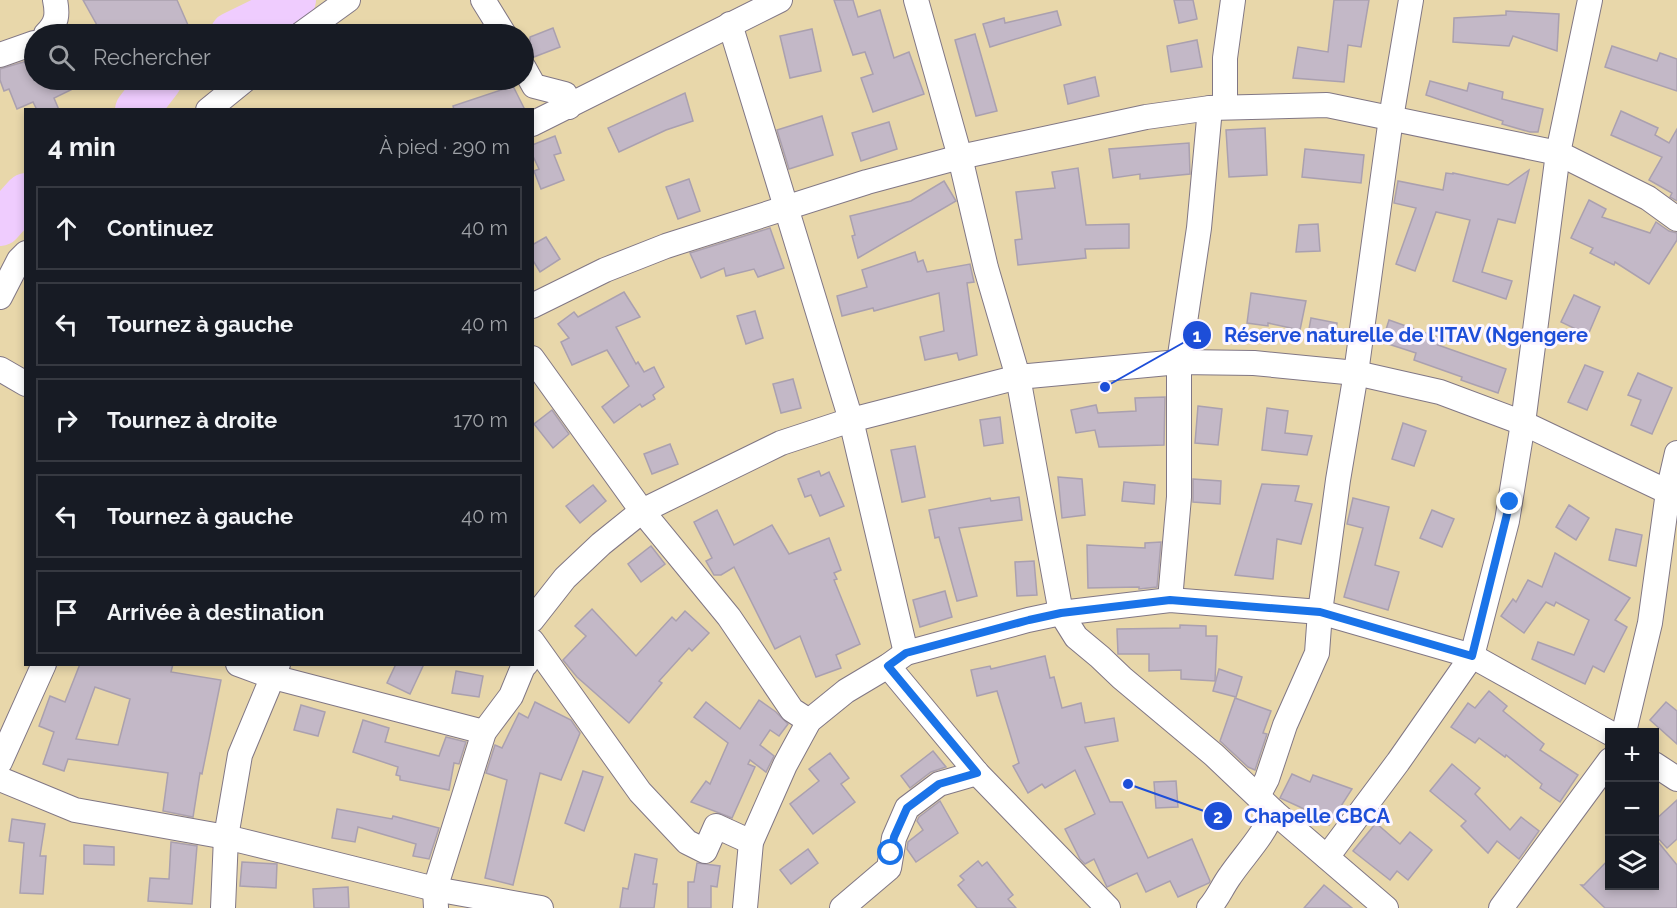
<!DOCTYPE html>
<html lang="fr">
<head>
<meta charset="utf-8">
<style>
	body { margin:0; font-family:Raleway,sans-serif; background:#242831; color:#f1f3f6 }
	.controls { position:absolute; right:18px; bottom:18px; display:grid; overflow:hidden; border-radius:0px; box-shadow:0 3px 9px #0003 }
	.controls button { width:54px; height:54px; display:grid; place-items:center; padding:0; border:0; border-bottom:2px solid #363941; background:#171b24; color:#f1f3f6; font:30px sans-serif }
	.stop { position:absolute; width:18px; height:18px; margin:-14px; border:4px solid #1a73e8; border-radius:50%; background:#fff }
	.stop.end { background:#1a73e8; border-color:#fff; box-shadow:0 2px 6px #0008 }
	.list { margin:0; padding:0; list-style:none }
	h2 { display:flex; justify-content:space-between; align-items:center; height:78px; margin:0; padding:0 24px; font-size:26px }
	h2 small { font-size:20px; font-weight:400; color:#9ea1a6 }
	.list li { display:grid; grid-template-columns:39px 1fr auto; gap:18px; align-items:center; box-sizing:border-box; height:84px; margin:0 12px 12px; padding:0 12px; border:2px solid #363941; border-radius:0px }
	.list b { display:block; font-size:22px; white-space:nowrap }
	.list em { font-size:20px; font-style:normal; color:#9ea1a6 }
	.icon { flex:none; width:33px; height:33px; fill:none; stroke:currentColor; stroke-width:2; stroke-linecap:round; stroke-linejoin:round }
	.map { position:relative; flex:none; width:1677px; height:908px; overflow:hidden }
	.search { position:absolute; background:#171b24; box-shadow:0 3px 9px #0003; left:24px; top:24px; width:510px; height:66px; display:flex; align-items:center; gap:15px; box-sizing:border-box; padding:0 21px; border-radius:33px; color:#9ea1a6; font-size:22px }
	.panel { position:absolute; background:#171b24; box-shadow:0 3px 9px #0003; left:24px; top:108px; width:510px; height:558px; border-radius:0px }
	.map>svg:first-child { display:block }
	.green { fill:#e8d7aa; fill-rule:evenodd }
	.lines { fill:none; stroke-linecap:round; stroke-linejoin:round }
	.river { stroke:#efccfe; stroke-width:44 }
	.building { fill:#c3b8c7; stroke:#aaa0af; stroke-width:1.5; fill-rule:evenodd }
	.street-casing { stroke:#817785; stroke-width:26 }
	.street { stroke:#fff; stroke-width:24 }
	.route { stroke:#1a73e8; stroke-width:8 }
	.leader { fill:none; stroke:#1d4ed8; stroke-width:2 }
	.callout-dot { fill:#1d4ed8; stroke:#fcf6ff; stroke-width:2 }
	.mark-label { font-size:18px; text-anchor:middle; font-weight:bold; fill:#fff }
	.callout-label { font-size:20px; text-anchor:middle; font-weight:bold; fill:#1d4ed8; stroke:#fcf6ff; stroke-width:6; stroke-linejoin:round; paint-order:stroke }
</style>
</head>
<body>
<div class="map">
<svg width="1677" height="908" viewBox="0 0 1677 908">
	<rect width="100%" height="100%" fill="#fcf6ff"/>
	<!-- green -->
	<path class="green" d="M0,0H1677V908H0ZM34,34H524V80H34ZM26,110H532V664H26ZM1610,732H1654V886H1610Z"/>
	<g class="lines">
		<!-- river -->
		<g class="river">
			<path d="M232,34L281,10L294,0"/>
			<path d="M137,110L160,80"/>
			<path d="M0,224L26,195"/>
		</g>
	</g>
	<!-- building -->
	<g class="building">
		<path d="M83,0H177L188,25L165,34H102Z"/>
		<path d="M834,0H853L858,17L880,10L894,58L909,52L924,94L873,112L861,78L873,74L865,52L853,55Z"/>
		<path d="M1174,0H1193L1197,19L1179,23Z"/>
		<path d="M1334,0H1369L1361,47L1348,45L1344,82L1293,78L1298,47L1328,52Z"/>
		<path d="M1057,11L1061,25L990,47L983,24L1004,18L1005,23Z"/>
		<path d="M1506,11L1559,14L1557,51L1513,36L1509,46L1453,42L1454,18L1506,15Z"/>
		<path d="M553,28L560,47L534,57L530,45V37Z"/>
		<path d="M812,29L821,71L790,78L780,36Z"/>
		<path d="M975,34L997,111L976,116L955,40Z"/>
		<path d="M1197,40L1202,67L1171,72L1167,46Z"/>
		<path d="M1612,46L1657,61L1660,53L1677,59V91L1605,67Z"/>
		<path d="M30,60L34,72V80H91L54,98L59,110H37L33,102L17,109L9,89L4,91L0,80V69Z"/>
		<path d="M1095,77L1099,96L1068,104L1064,85Z"/>
		<path d="M1430,81L1467,91L1469,83L1503,92L1502,99L1543,109L1538,132H1530L1502,124L1503,121L1426,95Z"/>
		<path d="M513,86L525,110H454L453,106Z"/>
		<path d="M685,93L693,121L666,130L619,152L608,128Z"/>
		<path d="M1621,111L1658,128L1655,135L1669,143L1677,129V201L1670,197L1672,193L1649,180L1662,157L1611,135Z"/>
		<path d="M822,116L833,155L789,169L777,130Z"/>
		<path d="M889,122L897,149L861,161L852,133Z"/>
		<path d="M1265,128L1267,175L1229,177L1226,130Z"/>
		<path d="M555,136L561,153L554,155L564,180L541,189L534,171L539,169L532,154V145Z"/>
		<path d="M1189,143L1190,174L1140,179V174L1113,178L1109,149Z"/>
		<path d="M1305,149L1364,155L1361,183L1302,177Z"/>
		<path d="M1078,168L1086,225L1129,224V248L1085,249L1086,258L1018,265L1015,240L1022,239L1016,192L1055,188L1052,172Z"/>
		<path d="M1529,170L1515,223L1498,219L1482,272L1512,281L1506,299L1453,281L1470,220L1436,212L1415,271L1396,264L1416,208L1394,203L1398,181L1443,190L1446,173L1453,174V173L1508,185Z"/>
		<path d="M689,179L700,211L678,219L666,187Z"/>
		<path d="M944,181L956,201L858,258L852,236L855,235L850,216L911,201Z"/>
		<path d="M1589,200L1606,209L1602,217L1650,233L1656,222L1669,231L1677,233V240L1649,284L1615,262L1614,265L1590,253L1593,248L1571,238Z"/>
		<path d="M1318,224L1320,251L1296,252L1299,225Z"/>
		<path d="M770,228L784,268L758,277L754,269L726,276L724,268L701,278L690,253Z"/>
		<path d="M546,237L560,259L540,272L532,259V245Z"/>
		<path d="M915,252L918,262L923,260L927,272L970,264L974,282L967,283L977,355L959,360L957,353L925,360L920,337L944,331L939,293L874,311L873,308L842,316L837,296L867,287L862,270Z"/>
		<path d="M624,292L640,317L616,327L636,364L638,362L644,372L654,367L664,387L653,395L655,399L642,407L640,404L614,423L602,407L629,386L607,350L572,365L561,342L569,338L558,324L574,312L578,317Z"/>
		<path d="M1251,293L1306,301L1300,330L1268,323V326L1247,323Z"/>
		<path d="M1574,295L1600,307L1588,335L1561,322Z"/>
		<path d="M755,311L763,338L746,344L737,316Z"/>
		<path d="M1311,318L1337,323L1334,344L1307,340Z"/>
		<path d="M1389,320L1440,338L1438,345L1506,369L1498,393L1461,380L1462,377L1414,360L1416,353L1382,342Z"/>
		<path d="M1585,365L1603,372L1587,410L1568,402Z"/>
		<path d="M1638,373L1672,388L1652,434L1631,425L1641,400L1628,395Z"/>
		<path d="M793,379L801,408L781,413L773,384Z"/>
		<path d="M1165,397L1164,445L1099,447L1095,430L1076,433L1071,410L1096,405L1098,413L1136,411L1135,398Z"/>
		<path d="M1198,406L1222,409L1218,445L1195,443Z"/>
		<path d="M1267,408L1288,411L1285,433L1312,436L1307,455L1262,450Z"/>
		<path d="M552,410L569,434L553,448L534,424Z"/>
		<path d="M1000,417L1003,443L984,446L980,420Z"/>
		<path d="M1403,423L1426,431L1414,466L1392,459Z"/>
		<path d="M670,444L678,464L652,474L644,454Z"/>
		<path d="M915,446L925,497L902,502L891,450Z"/>
		<path d="M819,471L821,476L829,472L844,506L820,516L811,495L805,497L798,479Z"/>
		<path d="M1058,477L1082,479L1085,515L1062,518Z"/>
		<path d="M1193,479L1221,481L1220,504L1193,502Z"/>
		<path d="M1124,482L1155,485L1154,504L1122,501Z"/>
		<path d="M1262,484L1299,486L1295,501L1312,504L1301,544L1277,539L1273,579L1235,575Z"/>
		<path d="M593,485L606,501L580,523L566,506Z"/>
		<path d="M1019,497L1022,520L959,528L977,596L957,601L939,537L935,538L929,510L990,498L991,501Z"/>
		<path d="M1353,498L1389,507L1375,565L1399,572L1388,610L1344,597L1363,528L1347,524Z"/>
		<path d="M1569,505L1589,518L1576,540L1556,527Z"/>
		<path d="M717,510L734,545L772,525L789,554L829,538L841,570L834,573L837,579L834,580L860,644L836,655L841,668L816,677L800,636L775,649L734,567L721,575H714L706,561L712,558L694,522Z"/>
		<path d="M1432,510L1454,519L1442,547L1420,538Z"/>
		<path d="M1616,529L1642,535L1636,566L1609,560Z"/>
		<path d="M1161,542L1157,587L1139,589V587L1088,588L1087,545L1145,548V543Z"/>
		<path d="M651,546L665,564L641,582L628,564Z"/>
		<path d="M1555,553L1630,598L1615,620L1627,627L1604,672L1593,666L1585,684L1532,659L1538,642L1574,655L1589,620L1556,602L1554,606L1546,602L1524,633L1501,616L1513,599L1516,602L1528,580L1542,587Z"/>
		<path d="M1034,561L1037,595L1017,596L1015,562Z"/>
		<path d="M945,591L952,617L920,627L913,600Z"/>
		<path d="M592,609L636,656L672,617L676,621L685,611L709,633L692,651L689,648L659,681L662,683L629,723L577,677L563,660L586,636L575,626Z"/>
		<path d="M1180,625L1206,626V636H1217L1215,681L1181,679V670L1149,671V654H1118L1117,629L1180,628Z"/>
		<path d="M1045,656L1050,678L1054,677L1062,708L1081,703L1085,723L1114,718L1118,741L1085,747L1110,802H1122L1148,858L1192,839L1210,881L1209,883L1178,897L1170,881L1146,892L1137,873L1107,887L1094,859L1085,864L1080,859L1065,829L1095,814L1075,770L1045,788L1042,784L1028,793L1013,766L1019,763L997,691L977,696L971,670L990,666L991,669Z"/>
		<path d="M80,664H173L171,672L221,680L202,774L200,773L193,817L163,811L168,773L68,759L64,771L43,764L54,732L39,726L50,696L65,702ZM95,687L130,699L118,745L76,739Z"/>
		<path d="M396,664H424L410,694L387,683Z"/>
		<path d="M1219,669L1242,677L1236,697L1213,691Z"/>
		<path d="M456,671L483,676L479,697L452,693Z"/>
		<path d="M1489,691L1507,706L1503,711L1544,744L1540,750L1578,775L1560,802L1540,788L1542,784L1506,755L1505,757L1479,738L1475,743L1451,727L1468,703L1475,708Z"/>
		<path d="M1235,698L1271,711L1263,733L1267,734L1255,770L1248,767L1220,741Z"/>
		<path d="M759,700L776,712L788,724L779,736L770,730L760,745L774,756L766,772L750,760L748,764L755,767L732,818L691,802L706,781L710,784L728,743L694,717L706,702L740,729Z"/>
		<path d="M535,702L571,720L580,733L561,780L540,773L513,885L485,878L507,780L486,773L495,745L502,748L519,713L528,718Z"/>
		<path d="M1666,702L1677,711V744L1650,720Z"/>
		<path d="M301,705L325,712L318,736L294,730Z"/>
		<path d="M363,720L389,728L385,742L439,756L446,737L466,742L459,764L454,763L449,790L400,780V776L396,775L398,767L353,752Z"/>
		<path d="M933,751L946,767L931,772L910,788L901,776Z"/>
		<path d="M830,753L849,778L841,784L855,802L813,834L790,804L819,781L809,769Z"/>
		<path d="M1452,764L1480,788L1475,794L1510,830L1521,817L1539,831L1519,859L1497,841L1488,853L1461,826L1466,821L1430,791Z"/>
		<path d="M583,771L603,777L584,831L565,823Z"/>
		<path d="M1292,774L1310,782L1313,775L1352,789L1329,825L1302,808L1280,798Z"/>
		<path d="M1176,781L1178,807L1156,808L1154,782Z"/>
		<path d="M1677,800V839L1667,848L1654,834V821Z"/>
		<path d="M940,801L958,833L916,862L907,849L908,842L923,830L917,821L919,817Z"/>
		<path d="M337,809L392,819L393,816L439,828L429,859L413,856L416,844L358,827L355,842L332,838Z"/>
		<path d="M12,819L45,824L40,856H46L43,894L20,893L24,843L9,841Z"/>
		<path d="M1376,823L1400,844L1410,832L1432,850L1408,880L1397,871L1390,880L1353,851Z"/>
		<path d="M1654,837L1677,865V908H1605L1581,885H1584L1610,858V885H1654Z"/>
		<path d="M171,842L197,846L192,904L148,901L150,878L169,879Z"/>
		<path d="M84,845L114,847V865L84,864Z"/>
		<path d="M808,849L818,863L791,884L780,870Z"/>
		<path d="M635,854L657,859L653,884H657L654,908H620L623,888L628,889Z"/>
		<path d="M978,861L982,866L987,862L1013,895L1008,899L1016,908H977L958,885L964,880L960,876Z"/>
		<path d="M242,862L277,864L276,888L240,886Z"/>
		<path d="M697,863L720,866L717,887L711,886V908H688V882H694Z"/>
		<path d="M1324,885L1352,908H1304Z"/>
		<path d="M348,887L349,908H314L313,889Z"/>
	</g>
	<g class="lines">
		<defs>
			<g id="street">
				<path d="M483,0L504,34"/>
				<path d="M916,0L960,157L986,268L1018,377L1061,613L1076,637L1100,657L1122,678L1214,755L1273,811L1386,908"/>
				<path d="M730,24L851,420L906,653"/>
				<path d="M46,34C57,23 58,15 55,0"/>
				<path d="M301,34L348,0"/>
				<path d="M0,55L34,43"/>
				<path d="M524,68L534,86L565,94L569,107"/>
				<path d="M1225,107V58L1233,0"/>
				<path d="M208,110L245,80"/>
				<path d="M532,124L780,0"/>
				<path d="M0,297L19,260L26,253"/>
				<path d="M532,306L605,270L666,246L867,182L960,157L1146,117L1210,108L1327,105L1558,153L1648,198L1677,219"/>
				<path d="M532,358L642,511L729,617L792,710L809,721"/>
				<path d="M0,369L26,384"/>
				<path d="M1170,600L1179,497V362L1199,228L1210,108"/>
				<path d="M532,620L565,578L601,544L642,511L781,443L851,420L1018,377L1179,362L1254,363L1356,373L1440,392L1523,423L1668,492L1677,498"/>
				<path d="M532,641L640,792L687,842L705,851L716,826L751,842"/>
				<path d="M238,664L273,677L484,732"/>
				<path d="M888,666L977,773L1108,908"/>
				<path d="M1624,732L1650,623L1668,492L1677,453"/>
				<path d="M0,762L44,664"/>
				<path d="M1654,764L1677,779"/>
				<path d="M0,779L75,810L226,837L435,889L541,908"/>
				<path d="M1258,796L1267,779L1285,725L1317,653L1320,612L1338,480L1356,373L1391,118L1411,0"/>
				<path d="M1327,857L1398,762L1472,656L1507,521L1523,423L1558,153L1590,0"/>
				<path d="M223,908L226,837L240,755L278,664"/>
				<path d="M436,908L435,889L484,732L511,696L523,667L526,664"/>
				<path d="M745,908L751,842L785,765L809,721L846,691L888,666L906,653L1028,620L1061,613L1170,600L1320,612L1472,656L1610,733"/>
				<path d="M842,908L889,868L894,838L907,808L939,784L977,773"/>
				<path d="M1209,908C1218,898 1222,887 1230,876C1245,854 1264,836 1273,811"/>
				<path d="M1501,908L1610,760"/>
			</g>
		</defs>
		<!-- street casing -->
		<use href="#street" class="street-casing"/>
		<!-- street -->
		<use href="#street" class="street"/>
	</g>
	<g class="lines">
		<!-- route -->
		<path class="route" d="M891,853L894,837L907,808L939,784L977,773L888,666L906,653L1029,620L1061,613L1170,600L1320,612L1472,656L1510,502"/>
	</g>
	<!-- callouts -->
	<path class="leader" d="M1105 387L1197 335M1128 784L1218 816"/>
	<g class="callout-dot">
		<circle cx="1105" cy="387" r="6"/>
		<circle cx="1128" cy="784" r="6"/>
		<circle cx="1197" cy="335" r="15"/>
		<circle cx="1218" cy="816" r="15"/>
	</g>
	<g class="mark-label">
		<text x="1197" y="342">1</text>
		<text x="1218" y="823">2</text>
	</g>
	<g class="callout-label">
		<text x="1406" y="342">Réserve naturelle de l'ITAV (Ngengere</text>
		<text x="1317" y="823">Chapelle CBCA</text>
	</g>
</svg>
<div class="controls">
<button>+</button>
<button>−</button>
<button><svg class="icon" aria-label="layers" viewBox="0 0 24 24"><path d="M12 4l9 5-9 5-9-5zM3 14l9 5 9-5"/></svg></button>
</div>
<div class="stop" style="left:891px;top:853px"></div>
<div class="stop end" style="left:1510px;top:502px"></div>
<div class="search"><svg class="icon" aria-label="search" viewBox="0 0 24 24"><circle cx="10" cy="10" r="6"/><path d="M15 15l6 6"/></svg>Rechercher</div>
<section class="panel">
<h2>4 min<small>À pied · 290 m</small></h2>
<ul class="list">
<li><svg class="icon" aria-label="ahead" viewBox="0 0 24 24"><path d="M12 20V5M6 11l6-6 6 6"/></svg><div><b>Continuez</b></div><em>40 m</em></li>
<li><svg class="icon" aria-label="left" viewBox="0 0 24 24"><path d="M17 20v-9H6M10 6l-5 5 5 5"/></svg><div><b>Tournez à gauche</b></div><em>40 m</em></li>
<li><svg class="icon" aria-label="right" viewBox="0 0 24 24"><path d="M7 20v-9h11M14 6l5 5-5 5"/></svg><div><b>Tournez à droite</b></div><em>170 m</em></li>
<li><svg class="icon" aria-label="left" viewBox="0 0 24 24"><path d="M17 20v-9H6M10 6l-5 5 5 5"/></svg><div><b>Tournez à gauche</b></div><em>40 m</em></li>
<li><svg class="icon" aria-label="arrive" viewBox="0 0 24 24"><path d="M6 21V4h12l-3 4 3 4H6"/></svg><div><b>Arrivée à destination</b></div></li>
</ul>
</section>
</div>
</body>
</html>
